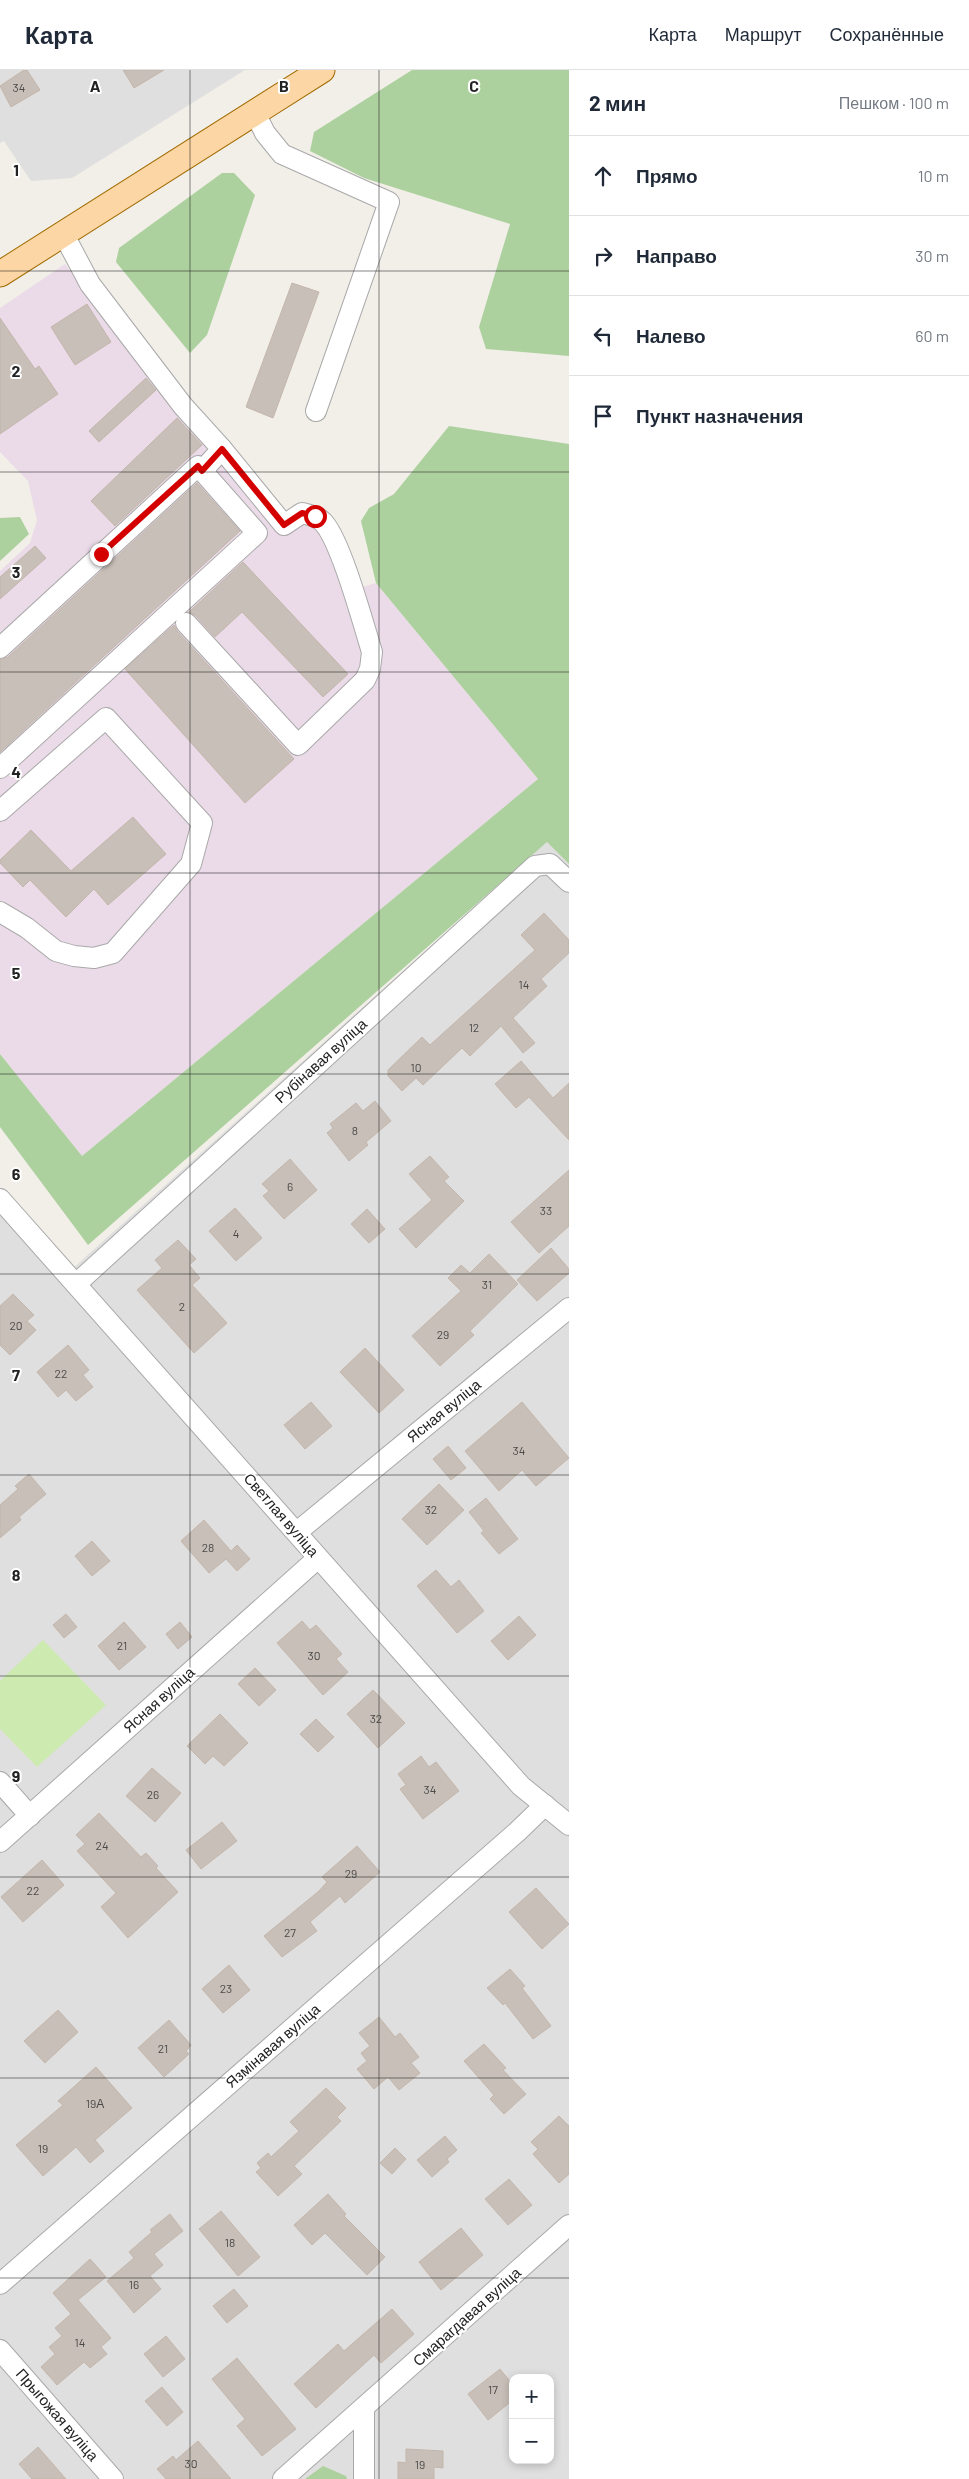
<!DOCTYPE html>
<html lang="ru">
<head>
<meta charset="utf-8">
<style>
	body { margin:0; font-family:Barlow,sans-serif; background:#f2f2f3; color:#1f2937 }
	.controls { position:absolute; right:15px; bottom:15px; display:grid; overflow:hidden; border-radius:10px; box-shadow:0 2px 8px #0003 }
	.controls button { width:45px; height:45px; display:grid; place-items:center; padding:0; border:0; border-bottom:1px solid #e0e1e3; background:#fff; color:#1f2937; font:25px sans-serif }
	.stop { position:absolute; width:15px; height:15px; margin:-11px; border:4px solid #d40000; border-radius:50%; background:#fff }
	.stop.end { background:#d40000; border-color:#fff; box-shadow:0 1px 5px #0008 }
	.list { margin:0; padding:0; list-style:none }
	h2 { display:flex; justify-content:space-between; align-items:center; height:65px; margin:0; padding:0 20px; font-size:21px }
	h2 small { font-size:16px; font-weight:400; color:#747a83 }
	.list li { display:grid; grid-template-columns:32px 1fr auto; gap:15px; align-items:center; box-sizing:border-box; height:80px; padding:0 20px; border-top:1px solid #e0e1e3 }
	.list b { display:block; font-size:19px; white-space:nowrap }
	.list em { font-size:16px; font-style:normal; color:#747a83 }
	.icon { flex:none; width:28px; height:28px; fill:none; stroke:currentColor; stroke-width:2; stroke-linecap:round; stroke-linejoin:round }
	.map { position:relative; flex:none; width:569px; height:2409px; overflow:hidden }
	header { display:flex; align-items:center; gap:30px; box-sizing:border-box; height:70px; padding:0 25px; background:#fff; border-bottom:1px solid #e0e1e3 }
	header strong { font-size:24px }
	nav { display:flex; gap:28px; margin-inline-start:auto; font-size:18px }
	main { display:flex }
	aside { flex:1; background:#fff }
	.map>svg:first-child { display:block }
	.residential { fill:#e0dfdf; fill-rule:evenodd }
	.industrial { fill:#ebdbe8 }
	.grass { fill:#cdebb0 }
	.forest { fill:#add19e }
	.building { fill:#c7bfb8; stroke:#c4b6ab }
	.lines { fill:none; stroke-linecap:round; stroke-linejoin:round }
	.minor-casing { stroke:#a9a9a9; stroke-width:22 }
	.major-casing { stroke:#a06b00; stroke-width:27 }
	.minor { stroke:#fff; stroke-width:20 }
	.major { stroke:#fcd6a4; stroke-width:25 }
	.route { stroke:#d40000; stroke-width:6 }
	.grid { fill:none; stroke:#222; stroke-width:1; stroke-opacity:0.55 }
	.labels { text-anchor:middle; stroke-width:4; stroke-linejoin:round; paint-order:stroke }
	.number-label { font-size:12px; fill:#4b4948 }
	.street-label { font-size:15px; fill:#222; stroke:#fff }
	.grid-label { font-size:16px; text-anchor:middle; font-weight:bold; fill:#222; stroke:#fff; stroke-width:4; stroke-linejoin:round; paint-order:stroke }
</style>
</head>
<body>
<header>
<strong>Карта</strong>
<nav><a>Карта</a><a>Маршрут</a><a>Сохранённые</a></nav>
</header>
<main>
<div class="map">
<svg width="569" height="2409" viewBox="0 0 569 2409">
	<rect width="100%" height="100%" fill="#f2efe9"/>
	<!-- residential -->
	<g class="residential">
		<path d="M0,0H245L72,108L31,111L4,71L0,73Z"/>
		<path d="M547,771L569,794V2409H0V1143L60,1210ZM513,2308H550V2390H513Z"/>
	</g>
	<!-- industrial -->
	<path class="industrial" d="M65,194L149,302L280,450L311,433L348,521L376,513L538,709L82,1086L0,984V501L30,473L37,450L28,411L0,382V238Z"/>
	<!-- grass -->
	<path class="grass" d="M43,1570L106,1635L37,1697L0,1659V1611Z"/>
	<!-- forest -->
	<g class="forest">
		<path d="M412,0H569V286L486,279L479,257L510,154L364,108L310,81L314,62Z"/>
		<path d="M222,103H234L255,125L207,265L190,283L116,192L119,178Z"/>
		<path d="M449,356L569,374V794L547,772L88,1175L0,1057V984L82,1086L538,709L376,513L361,451L369,438L394,424Z"/>
		<path d="M20,447L29,464L0,491V448Z"/>
		<path d="M323,2396L346,2406L347,2409H305Z"/>
	</g>
	<!-- building -->
	<g class="building">
		<path d="M24,0H27L40,20L11,37L0,16Z"/>
		<path d="M123,0H164L134,18Z"/>
		<path d="M292,213L319,222L273,348L246,337Z"/>
		<path d="M87,234L111,272L75,295L51,257Z"/>
		<path d="M0,248L35,299L39,296L58,324L0,364Z"/>
		<path d="M146,308L156,320L99,372L89,361Z"/>
		<path d="M177,348L202,375L115,456L91,431Z"/>
		<path d="M197,413L240,461L0,682V590L8,587Z"/>
		<path d="M35,476L46,488L0,529V507Z"/>
		<path d="M243,492L348,604L323,627L242,542L215,567L195,545L189,542Z"/>
		<path d="M174,555L177,561L294,689L245,733L125,599Z"/>
		<path d="M133,747L166,784L108,835L94,819L66,847L30,810L23,817L0,793V790L31,760L71,801Z"/>
		<path d="M544,843L569,870V883L541,909L547,916L513,948L535,973L523,983L501,956L470,986L462,978L423,1015L416,1008L402,1021L388,1006V1000L422,967L430,975L535,880L521,865Z"/>
		<path d="M521,991L553,1028L569,1013V1070L529,1027L516,1038L495,1014Z"/>
		<path d="M375,1031L391,1051L366,1072L368,1075L349,1091L327,1063L333,1058L330,1054L356,1033L363,1041Z"/>
		<path d="M430,1086L449,1107L444,1111L464,1131L416,1178L399,1159L432,1130L409,1104Z"/>
		<path d="M290,1089L317,1120L284,1149L263,1126L269,1121L262,1114Z"/>
		<path d="M569,1100V1156L539,1183L511,1152Z"/>
		<path d="M235,1138L262,1168L236,1191L209,1161Z"/>
		<path d="M367,1139L385,1159L369,1173L351,1154Z"/>
		<path d="M178,1170L196,1189L189,1195L200,1208L192,1215L227,1253L194,1283L137,1220L162,1198L155,1190Z"/>
		<path d="M551,1178L569,1199V1203L537,1231L517,1210Z"/>
		<path d="M489,1184L518,1214L470,1261L474,1265L440,1296L412,1266L461,1221L448,1208L461,1195L470,1203Z"/>
		<path d="M13,1224L34,1245L27,1251L36,1260L10,1285L0,1275V1236Z"/>
		<path d="M68,1275L89,1300L83,1305L93,1317L76,1331L66,1320L58,1327L37,1302Z"/>
		<path d="M365,1278L404,1320L379,1343L340,1302Z"/>
		<path d="M311,1332L332,1356L305,1379L284,1355Z"/>
		<path d="M522,1332L569,1388L536,1416L522,1400L499,1421L465,1381Z"/>
		<path d="M448,1376L466,1398L451,1410L433,1389Z"/>
		<path d="M29,1404L46,1424L19,1447L21,1450L0,1468V1435L18,1419L15,1416Z"/>
		<path d="M439,1414L464,1440L427,1475L402,1449Z"/>
		<path d="M486,1428L518,1469L499,1484L481,1463L484,1461L469,1442Z"/>
		<path d="M204,1450L231,1481L237,1475L250,1489L237,1501L226,1489L209,1503L181,1471Z"/>
		<path d="M92,1471L110,1491L92,1506L75,1486Z"/>
		<path d="M436,1500L451,1517L459,1510L484,1541L457,1563L417,1516Z"/>
		<path d="M66,1544L77,1557L64,1568L53,1555Z"/>
		<path d="M519,1546L536,1565L508,1590L491,1571Z"/>
		<path d="M302,1551L310,1560L316,1555L342,1584L336,1589L348,1602L323,1625L277,1573Z"/>
		<path d="M124,1552L146,1577L119,1600L98,1576Z"/>
		<path d="M180,1552L192,1567L178,1579L166,1564Z"/>
		<path d="M255,1598L276,1620L259,1636L238,1614Z"/>
		<path d="M373,1620L405,1653L378,1678L347,1644Z"/>
		<path d="M220,1644L248,1673L224,1696L213,1686L205,1694L187,1676Z"/>
		<path d="M316,1649L334,1667L318,1682L300,1664Z"/>
		<path d="M421,1686L429,1697L436,1692L459,1721L423,1749L400,1719L406,1715L398,1704Z"/>
		<path d="M152,1698L181,1723L155,1752L126,1726Z"/>
		<path d="M99,1743L141,1787L146,1783L158,1796L156,1798L178,1822L128,1868L101,1837L116,1823L77,1781L85,1774L76,1765Z"/>
		<path d="M222,1752L237,1771L201,1799L186,1780Z"/>
		<path d="M357,1776L380,1802L345,1833L340,1826L310,1852L317,1861L282,1887L264,1866L319,1821L327,1812L322,1807Z"/>
		<path d="M42,1790L64,1815L23,1852L1,1827Z"/>
		<path d="M536,1818L569,1854L542,1879L509,1842Z"/>
		<path d="M229,1895L250,1920L223,1943L202,1919Z"/>
		<path d="M510,1899L525,1916L522,1918L551,1956L533,1969L505,1933L503,1935L487,1918Z"/>
		<path d="M58,1940L78,1962L45,1993L24,1971Z"/>
		<path d="M379,1947L395,1967L400,1963L419,1987L411,1993L420,2003L399,2020L388,2007L374,2019L357,1999L367,1991L361,1983L370,1976L359,1963Z"/>
		<path d="M169,1950L191,1975L186,1981L189,1984L164,2007L138,1978Z"/>
		<path d="M484,1974L506,1998L503,2000L526,2024L504,2044L490,2029L494,2025L464,1991Z"/>
		<path d="M96,1997L132,2038L95,2070L104,2081L90,2093L76,2077L43,2106L16,2075L63,2035L58,2031Z"/>
		<path d="M326,2018L346,2038L337,2047L341,2051L294,2096L302,2104L278,2126L256,2102L261,2098L257,2093L268,2083L271,2087L299,2061L290,2052Z"/>
		<path d="M559,2046L569,2056V2104L559,2113L533,2084L538,2079L531,2072Z"/>
		<path d="M445,2066L457,2080L447,2089L449,2092L432,2107L417,2090Z"/>
		<path d="M395,2078L406,2089L392,2104L380,2093Z"/>
		<path d="M509,2109L532,2135L508,2155L485,2129Z"/>
		<path d="M328,2124L346,2144L344,2146L385,2187L367,2205L325,2163L312,2175L294,2155Z"/>
		<path d="M221,2141L260,2187L238,2206L199,2159Z"/>
		<path d="M170,2144L183,2161L154,2184L163,2195L150,2206L161,2219L134,2243L107,2211L134,2188L129,2182L152,2162L150,2160Z"/>
		<path d="M461,2158L483,2185L441,2220L419,2192Z"/>
		<path d="M90,2189L106,2207L78,2230L111,2268L101,2277L107,2284L90,2298L84,2292L57,2315L41,2297L55,2284L49,2277L62,2266L55,2258L71,2244L53,2223Z"/>
		<path d="M234,2219L248,2236L227,2253L213,2236Z"/>
		<path d="M392,2239L414,2264L381,2293L374,2285L316,2338L294,2314L338,2274L344,2281Z"/>
		<path d="M166,2266L185,2289L163,2307L144,2284Z"/>
		<path d="M237,2288L296,2359L262,2386L237,2356L245,2349L212,2309Z"/>
		<path d="M500,2299L513,2315V2330L488,2350L468,2324Z"/>
		<path d="M162,2317L183,2342L167,2356L145,2331Z"/>
		<path d="M198,2371L231,2409H166L157,2399L173,2386L176,2390Z"/>
		<path d="M38,2377L66,2409H32L19,2394Z"/>
		<path d="M406,2379L443,2381V2398L434,2397V2409H398V2392L406,2393Z"/>
	</g>
	<g class="lines">
		<defs>
			<g id="minor">
				<path d="M255,43L265,63L282,84L389,132L316,341"/>
				<path d="M64,165L90,214L183,336L222,379L202,401"/>
				<path d="M186,553L298,675L365,610L370,599L372,582C363,553 341,471 323,452C317,446 310,445 302,443L284,455L222,379"/>
				<path d="M0,578L198,396L257,463L0,698"/>
				<path d="M0,741L106,648L202,753L191,794L113,883L94,888L74,886L56,881L27,858L0,842"/>
				<path d="M0,1129L521,1716L569,1755"/>
				<path d="M76,1214L535,796L550,794L569,812"/>
				<path d="M297,1462L569,1238"/>
				<path d="M0,1712L30,1746"/>
				<path d="M0,1772L318,1488"/>
				<path d="M0,2214L517,1762L545,1735"/>
				<path d="M0,2280L113,2409"/>
				<path d="M283,2409L569,2155"/>
				<path d="M364,2409V2339"/>
			</g>
			<path id="major" d="M0,204L322,0"/>
		</defs>
		<!-- minor casing -->
		<use href="#minor" class="minor-casing"/>
		<!-- major casing -->
		<use href="#major" class="major-casing"/>
		<!-- minor -->
		<use href="#minor" class="minor"/>
		<!-- major -->
		<use href="#major" class="major"/>
	</g>
	<g class="lines">
		<!-- route -->
		<path class="route" d="M101,484L198,396L202,401L222,379L284,455L302,443L315,446"/>
	</g>
	<!-- grid -->
	<path class="grid" d="M190,0V2409M379,0V2409M0,201H569M0,402H569M0,602H569M0,803H569M0,1004H569M0,1204H569M0,1405H569M0,1606H569M0,1807H569M0,2008H569M0,2208H569"/>
	<g class="labels">
		<!-- number labels -->
		<g class="number-label">
			<text x="19" y="22">34</text>
			<text x="524" y="919">14</text>
			<text x="474" y="962">12</text>
			<text x="416" y="1002">10</text>
			<text x="355" y="1065">8</text>
			<text x="290" y="1121">6</text>
			<text x="546" y="1145">33</text>
			<text x="236" y="1168">4</text>
			<text x="487" y="1219">31</text>
			<text x="182" y="1241">2</text>
			<text x="16" y="1260">20</text>
			<text x="443" y="1269">29</text>
			<text x="61" y="1308">22</text>
			<text x="519" y="1385">34</text>
			<text x="431" y="1444">32</text>
			<text x="208" y="1482">28</text>
			<text x="122" y="1580">21</text>
			<text x="314" y="1590">30</text>
			<text x="376" y="1653">32</text>
			<text x="430" y="1724">34</text>
			<text x="153" y="1729">26</text>
			<text x="102" y="1780">24</text>
			<text x="351" y="1808">29</text>
			<text x="33" y="1825">22</text>
			<text x="290" y="1867">27</text>
			<text x="226" y="1923">23</text>
			<text x="163" y="1983">21</text>
			<text x="95" y="2038">19А</text>
			<text x="43" y="2083">19</text>
			<text x="230" y="2177">18</text>
			<text x="134" y="2219">16</text>
			<text x="80" y="2277">14</text>
			<text x="493" y="2324">17</text>
			<text x="191" y="2398">30</text>
			<text x="420" y="2399">19</text>
		</g>
		<!-- street labels -->
		<g class="street-label">
			<text transform="translate(321 991) rotate(-42)" y="5">Рубінавая вуліца</text>
			<text transform="translate(444 1341) rotate(-39)" y="5">Ясная вуліца</text>
			<text transform="translate(281 1445) rotate(49)" y="5">Светлая вуліца</text>
			<text transform="translate(159 1630) rotate(-42)" y="5">Ясная вуліца</text>
			<text transform="translate(273 1976) rotate(-41)" y="5">Язмінавая вуліца</text>
			<text transform="translate(467 2247) rotate(-42)" y="5">Смарагдавая вуліца</text>
			<text transform="translate(57 2345) rotate(49)" y="5">Прыгожая вуліца</text>
		</g>
	</g>
	<g class="grid-label">
		<text x="95" y="22">A</text>
		<text x="284" y="22">B</text>
		<text x="474" y="22">C</text>
		<text x="16" y="106">1</text>
		<text x="16" y="307">2</text>
		<text x="16" y="508">3</text>
		<text x="16" y="708">4</text>
		<text x="16" y="909">5</text>
		<text x="16" y="1110">6</text>
		<text x="16" y="1311">7</text>
		<text x="16" y="1511">8</text>
		<text x="16" y="1712">9</text>
	</g>
</svg>
<div class="controls">
<button>+</button>
<button>−</button>
</div>
<div class="stop" style="left:315px;top:446px"></div>
<div class="stop end" style="left:101px;top:484px"></div>
</div>
<aside>
<h2>2 мин<small>Пешком · 100 m</small></h2>
<ul class="list">
<li><svg class="icon" aria-label="ahead" viewBox="0 0 24 24"><path d="M12 20V5M6 11l6-6 6 6"/></svg><div><b>Прямо</b></div><em>10 m</em></li>
<li><svg class="icon" aria-label="right" viewBox="0 0 24 24"><path d="M7 20v-9h11M14 6l5 5-5 5"/></svg><div><b>Направо</b></div><em>30 m</em></li>
<li><svg class="icon" aria-label="left" viewBox="0 0 24 24"><path d="M17 20v-9H6M10 6l-5 5 5 5"/></svg><div><b>Налево</b></div><em>60 m</em></li>
<li><svg class="icon" aria-label="arrive" viewBox="0 0 24 24"><path d="M6 21V4h12l-3 4 3 4H6"/></svg><div><b>Пункт назначения</b></div></li>
</ul>
</aside>
</main>
</body>
</html>
